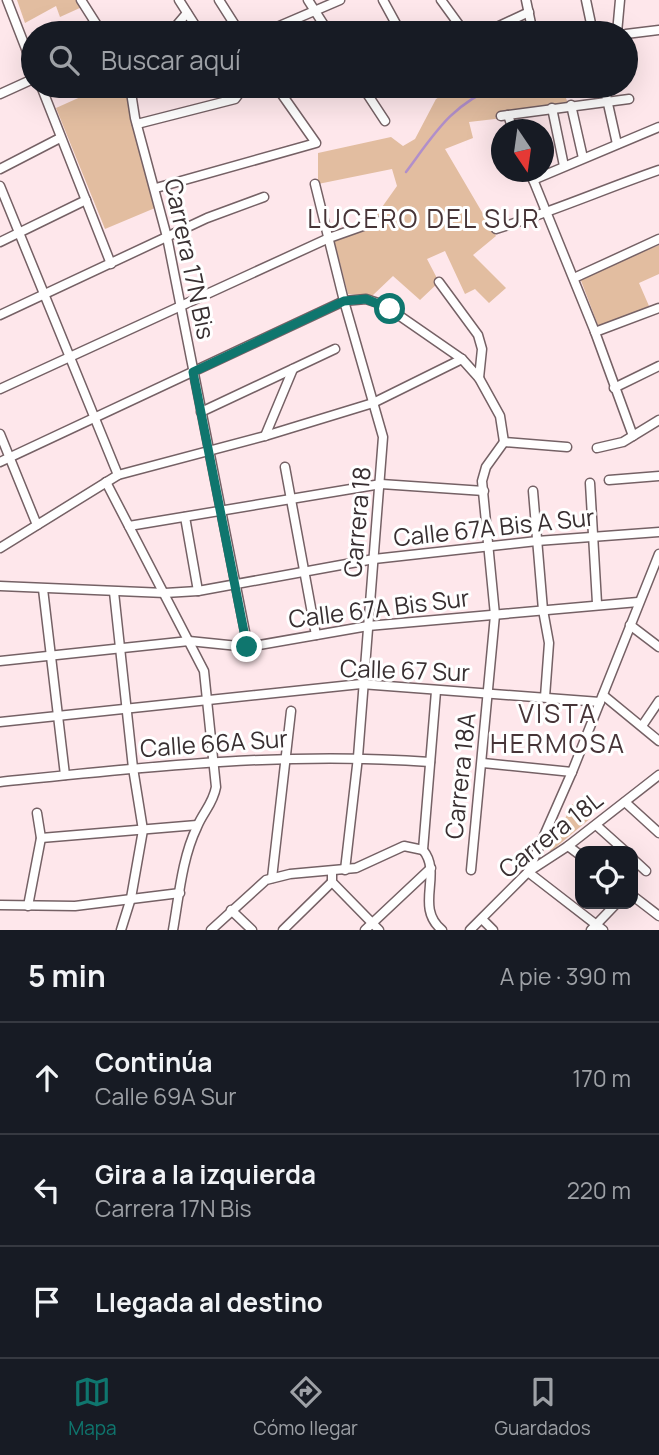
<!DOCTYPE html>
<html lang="es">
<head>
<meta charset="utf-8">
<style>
	body { margin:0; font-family:Manrope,sans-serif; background:#20242c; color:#f1f3f6 }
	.controls { position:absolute; right:21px; bottom:21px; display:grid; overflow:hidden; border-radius:14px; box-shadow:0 7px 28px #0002 }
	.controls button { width:63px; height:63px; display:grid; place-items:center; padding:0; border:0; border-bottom:2px solid #363941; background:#171b24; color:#f1f3f6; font:35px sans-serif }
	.compass { position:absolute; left:491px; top:119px; width:63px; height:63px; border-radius:50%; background:#171b24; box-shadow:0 7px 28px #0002; rotate:167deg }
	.stop { position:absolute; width:21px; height:21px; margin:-16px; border:5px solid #0f766e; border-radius:50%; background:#fff }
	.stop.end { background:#0f766e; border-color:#fff; box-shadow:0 2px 7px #0008 }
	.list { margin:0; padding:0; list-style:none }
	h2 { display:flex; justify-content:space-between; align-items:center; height:91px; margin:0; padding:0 28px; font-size:30px }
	h2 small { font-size:23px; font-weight:400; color:#9ea1a6 }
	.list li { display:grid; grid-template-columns:46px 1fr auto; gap:21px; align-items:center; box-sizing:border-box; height:112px; padding:0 28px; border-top:2px solid #363941 }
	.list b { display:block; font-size:26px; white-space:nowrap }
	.list p { margin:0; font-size:23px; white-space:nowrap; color:#9ea1a6 }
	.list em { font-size:23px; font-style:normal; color:#9ea1a6 }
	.icon { flex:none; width:38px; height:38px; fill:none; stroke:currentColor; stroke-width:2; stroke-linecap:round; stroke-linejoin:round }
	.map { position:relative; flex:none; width:659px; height:930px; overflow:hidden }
	.search { position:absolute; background:#171b24; box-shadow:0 7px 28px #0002; left:21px; right:21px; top:21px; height:77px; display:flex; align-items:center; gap:18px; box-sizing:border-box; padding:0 24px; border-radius:38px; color:#9ea1a6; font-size:26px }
	.sheet { height:427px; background:#171b24 }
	nav { display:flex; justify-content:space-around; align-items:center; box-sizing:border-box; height:98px; border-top:2px solid #363941; background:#171b24; font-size:19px; color:#9ea1a6 }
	nav a { display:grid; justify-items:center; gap:4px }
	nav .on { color:#0f766e }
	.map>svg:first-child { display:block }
	.green { fill:#e2bda0 }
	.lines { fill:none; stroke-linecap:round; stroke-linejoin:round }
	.stream { stroke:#b18fca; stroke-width:2.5 }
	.minor-casing { stroke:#756165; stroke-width:11 }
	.minor { stroke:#fff; stroke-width:8 }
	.route { stroke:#0f766e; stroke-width:9 }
	.labels { text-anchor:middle; stroke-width:6; stroke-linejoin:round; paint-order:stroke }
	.street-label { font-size:24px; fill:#382f31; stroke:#fff }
	.neighbourhood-label { font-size:26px; letter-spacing:2px; fill:#473538; stroke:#fff }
</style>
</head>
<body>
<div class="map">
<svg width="659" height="930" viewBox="0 0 659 930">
	<rect width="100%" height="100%" fill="#fee7eb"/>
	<!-- green -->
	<g class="green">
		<path d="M17,0H77L82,7L60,17L56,6L25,23Z"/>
		<path d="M105,86L109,95L126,89L133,129L155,208L105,229L56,108Z"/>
		<path d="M458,86H595L564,92L570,110L469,122L473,138L445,149L496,236L473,255L506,288L489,303L475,289L465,294L445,251L427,259L439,282L420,300L393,276L372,296L348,294L333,236L375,217L397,186L392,169L318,184V153L391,137L403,146L415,139L436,99Z"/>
		<path d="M659,245V274L639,283L649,306L599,328L580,278Z"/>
		<path d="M572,804L592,817L549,853Z"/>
	</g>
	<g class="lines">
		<!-- stream -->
		<path class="stream" d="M406,172C435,133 451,105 497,86"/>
		<defs>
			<g id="minor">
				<path d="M7,0L33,67"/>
				<path d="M81,0L102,33"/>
				<path d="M179,0L200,33"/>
				<path d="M219,0L240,33"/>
				<path d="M308,0L329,33"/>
				<path d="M383,0L401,33"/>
				<path d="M441,0L465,33"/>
				<path d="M526,0L533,33"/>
				<path d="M586,0L593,33"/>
				<path d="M170,33L187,13"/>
				<path d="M263,33L340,0"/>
				<path d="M484,33L529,12"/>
				<path d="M617,33L620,0"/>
				<path d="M626,34L659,30"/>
				<path d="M41,86L111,264"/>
				<path d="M130,86L135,118L167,237L248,647"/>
				<path d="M210,86L237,91"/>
				<path d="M362,86L385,121"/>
				<path d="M428,86L432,92"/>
				<path d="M604,86L617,144"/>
				<path d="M0,94L33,79"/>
				<path d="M571,105L583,158"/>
				<path d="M552,108L564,166"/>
				<path d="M508,115L513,130"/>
				<path d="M501,116L629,99"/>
				<path d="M137,124L235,99L238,95L234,86"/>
				<path d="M0,169L60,138"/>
				<path d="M530,172L595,332L633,436"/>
				<path d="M533,180L659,127"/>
				<path d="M315,184L344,301L383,437L358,757L345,870"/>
				<path d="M0,186L118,475"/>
				<path d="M156,188L316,143L276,86"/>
				<path d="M496,229C552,212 604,189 659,170"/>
				<path d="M0,242L86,200"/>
				<path d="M574,278L659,239"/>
				<path d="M439,282L478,335L482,349L479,378"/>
				<path d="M0,315L207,218L264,197"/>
				<path d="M595,332L659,308"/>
				<path d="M614,388L659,366"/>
				<path d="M0,389L329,238L377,221"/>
				<path d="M201,412L335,349"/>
				<path d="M0,434L37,525"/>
				<path d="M265,436L293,369"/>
				<path d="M504,442L567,447"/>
				<path d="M597,448L623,442L659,420"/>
				<path d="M0,462L344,301L366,299L384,305L462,359L479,378L500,416L504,442"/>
				<path d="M285,467L316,635"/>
				<path d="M609,480L659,476"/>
				<path d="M106,482L204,671L216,787C213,804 203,812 197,827C182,858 179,896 173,930"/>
				<path d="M590,483L597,603"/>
				<path d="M533,491L543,610L549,643L545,697"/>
				<path d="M185,517L198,591"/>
				<path d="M129,526L381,484L484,491"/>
				<path d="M0,548L118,475L265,436L373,403L462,359"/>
				<path d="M0,586L165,593L198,591L374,559L537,541L659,532"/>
				<path d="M43,589L65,775"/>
				<path d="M114,592L133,768L143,830L131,898L121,930"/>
				<path d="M630,625L659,647"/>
				<path d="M0,661L189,641L248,647L368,626L638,602"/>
				<path d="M436,691L423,850C443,874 414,907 442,930"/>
				<path d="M603,695L659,741"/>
				<path d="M0,722L361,684L600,702"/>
				<path d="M642,726L659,701"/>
				<path d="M483,763L572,772"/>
				<path d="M0,782C144,767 286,751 430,762"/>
				<path d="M625,802L659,833"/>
				<path d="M596,825L625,851"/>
				<path d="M41,838L197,825"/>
				<path d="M568,846L580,855"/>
				<path d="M633,859L646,871"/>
				<path d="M471,870L495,615L482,481L486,467L504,442"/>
				<path d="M332,871V882L379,930"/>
				<path d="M528,872L572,772L659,554"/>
				<path d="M528,872L603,930"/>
				<path d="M272,878L291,711"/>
				<path d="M633,896L659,916"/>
				<path d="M0,905L75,906L180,893"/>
				<path d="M28,906L41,838L37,813"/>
				<path d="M231,910L252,930"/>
				<path d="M482,919L493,930"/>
				<path d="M211,930L266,880L290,874L356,868L404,846L423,850"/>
				<path d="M283,930L332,882"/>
				<path d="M365,930L431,868"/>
				<path d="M470,930L528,872L568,846L659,775"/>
				<path d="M591,930L616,904"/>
			</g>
		</defs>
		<!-- minor casing -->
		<use href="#minor" class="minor-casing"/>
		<!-- minor -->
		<use href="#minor" class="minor"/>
	</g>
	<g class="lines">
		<!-- route -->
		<path class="route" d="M247,647L193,372L344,301L366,299L390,309"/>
	</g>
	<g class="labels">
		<!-- street labels -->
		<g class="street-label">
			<text transform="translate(189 259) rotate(78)" y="8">Carrera 17N Bis</text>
			<text transform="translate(358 522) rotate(-85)" y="8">Carrera 18</text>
			<text transform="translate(494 528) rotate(-6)" y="8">Calle 67A Bis A Sur</text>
			<text transform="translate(379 609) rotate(-7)" y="8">Calle 67A Bis Sur</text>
			<text transform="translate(405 671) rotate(2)" y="8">Calle 67 Sur</text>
			<text transform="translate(214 744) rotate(-4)" y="8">Calle 66A Sur</text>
			<text transform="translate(461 776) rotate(-84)" y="8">Carrera 18A</text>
			<text transform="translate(551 835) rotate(-38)" y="8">Carrera 18L</text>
		</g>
		<!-- neighbourhood labels -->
		<g class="neighbourhood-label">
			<text x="424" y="228">LUCERO DEL SUR</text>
			<text x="558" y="723">VISTA<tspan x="558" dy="30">HERMOSA</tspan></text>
		</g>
	</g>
</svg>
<div class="controls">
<button><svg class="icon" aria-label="locate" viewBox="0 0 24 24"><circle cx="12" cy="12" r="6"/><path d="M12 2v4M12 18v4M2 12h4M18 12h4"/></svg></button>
</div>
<svg class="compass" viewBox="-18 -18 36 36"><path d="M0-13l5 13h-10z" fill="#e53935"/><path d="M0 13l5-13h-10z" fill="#9ea1a6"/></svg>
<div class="stop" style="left:390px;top:309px"></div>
<div class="stop end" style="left:247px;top:647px"></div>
<div class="search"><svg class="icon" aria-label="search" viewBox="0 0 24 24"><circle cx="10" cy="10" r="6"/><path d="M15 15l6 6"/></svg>Buscar aquí</div>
</div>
<section class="sheet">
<h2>5 min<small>A pie · 390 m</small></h2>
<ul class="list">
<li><svg class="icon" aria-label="ahead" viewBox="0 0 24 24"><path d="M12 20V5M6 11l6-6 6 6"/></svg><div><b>Continúa</b><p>Calle 69A Sur</p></div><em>170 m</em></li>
<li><svg class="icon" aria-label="left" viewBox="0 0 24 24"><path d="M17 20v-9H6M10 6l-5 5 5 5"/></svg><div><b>Gira a la izquierda</b><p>Carrera 17N Bis</p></div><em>220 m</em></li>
<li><svg class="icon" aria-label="arrive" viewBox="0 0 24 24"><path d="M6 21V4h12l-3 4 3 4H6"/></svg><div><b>Llegada al destino</b></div></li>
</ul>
</section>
<nav>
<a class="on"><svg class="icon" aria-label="map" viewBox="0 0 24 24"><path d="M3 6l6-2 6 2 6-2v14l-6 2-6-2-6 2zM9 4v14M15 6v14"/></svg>Mapa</a>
<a><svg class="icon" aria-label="directions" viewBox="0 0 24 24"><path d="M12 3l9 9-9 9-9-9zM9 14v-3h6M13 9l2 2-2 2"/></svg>Cómo llegar</a>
<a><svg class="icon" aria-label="saved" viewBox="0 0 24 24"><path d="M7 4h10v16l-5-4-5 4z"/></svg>Guardados</a>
</nav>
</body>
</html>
